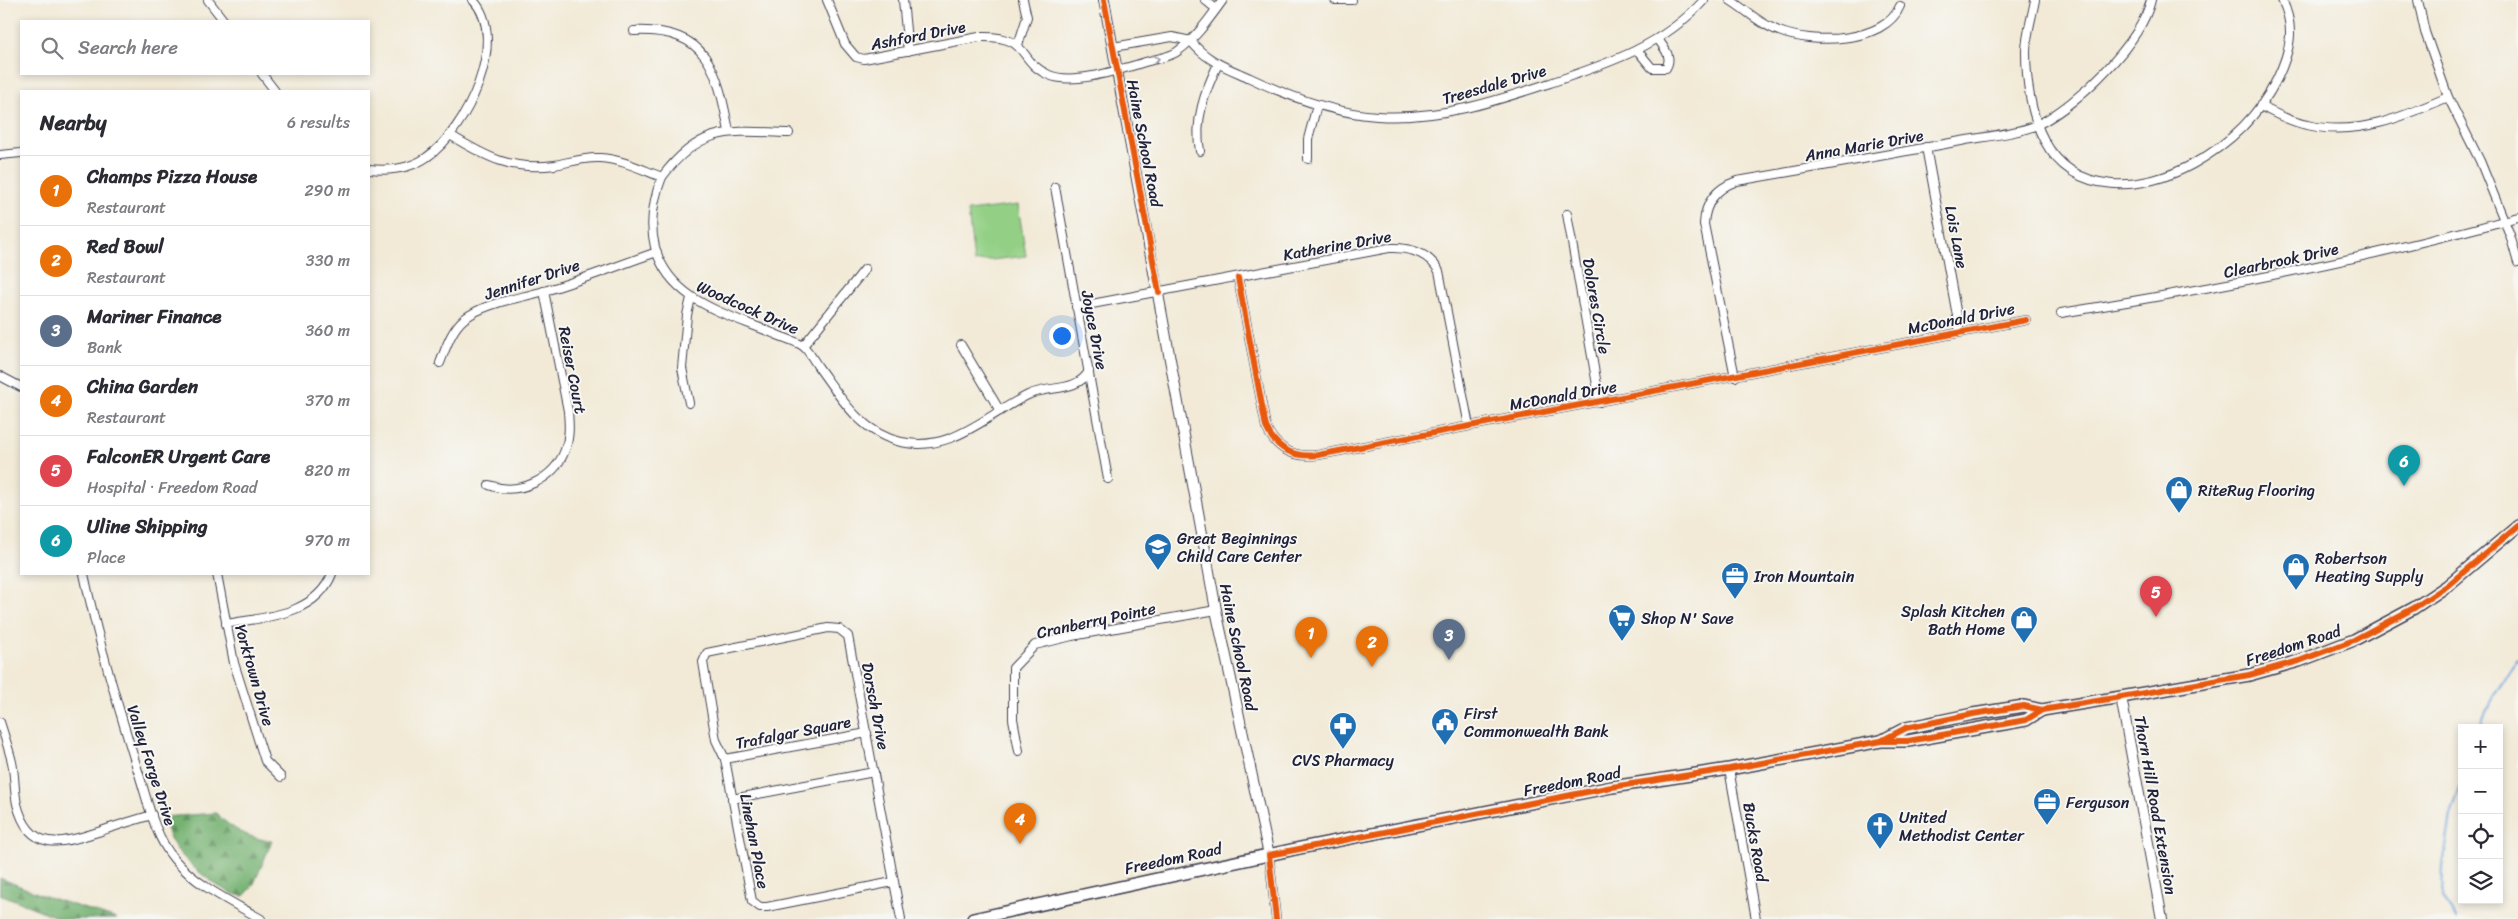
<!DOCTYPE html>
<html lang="en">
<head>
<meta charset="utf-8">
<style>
	body { margin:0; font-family:Sriracha,sans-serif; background:#f7f7f7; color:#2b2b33 }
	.controls { position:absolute; right:15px; bottom:15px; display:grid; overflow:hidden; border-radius:0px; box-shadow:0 2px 8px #0003 }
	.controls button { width:45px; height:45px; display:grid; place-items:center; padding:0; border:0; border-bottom:1px solid #e1e1e2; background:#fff; color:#2b2b33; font:25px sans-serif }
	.you { position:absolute; left:1061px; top:335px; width:18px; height:18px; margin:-12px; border:4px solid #fff; border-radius:50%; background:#1a73e8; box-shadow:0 0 0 8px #1a73e833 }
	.badge { display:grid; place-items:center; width:32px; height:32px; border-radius:50%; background:#2563eb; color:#fff; font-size:16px; font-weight:700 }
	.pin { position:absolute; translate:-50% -41px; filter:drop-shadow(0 1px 2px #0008) }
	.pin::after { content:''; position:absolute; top:26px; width:18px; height:15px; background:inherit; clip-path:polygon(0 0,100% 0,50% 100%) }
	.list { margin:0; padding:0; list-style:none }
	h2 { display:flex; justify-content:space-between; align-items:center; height:65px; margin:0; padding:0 20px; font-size:21px }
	h2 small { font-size:16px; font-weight:400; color:#7c7c81 }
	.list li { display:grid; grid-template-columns:32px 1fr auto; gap:15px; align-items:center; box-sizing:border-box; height:70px; padding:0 20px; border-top:1px solid #e1e1e2 }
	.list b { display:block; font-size:19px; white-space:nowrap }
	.list p { margin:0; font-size:16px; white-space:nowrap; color:#7c7c81 }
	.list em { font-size:16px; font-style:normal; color:#7c7c81 }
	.icon { flex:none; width:28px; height:28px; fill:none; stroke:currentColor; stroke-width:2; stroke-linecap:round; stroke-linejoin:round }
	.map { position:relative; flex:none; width:2518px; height:919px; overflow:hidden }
	.search { position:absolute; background:#fff; box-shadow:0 2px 8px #0003; left:20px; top:20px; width:350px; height:55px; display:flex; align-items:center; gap:12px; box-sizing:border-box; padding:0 18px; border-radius:0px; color:#7c7c81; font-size:19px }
	.panel { position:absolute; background:#fff; box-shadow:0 2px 8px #0003; left:20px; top:90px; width:350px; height:485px; border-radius:0px }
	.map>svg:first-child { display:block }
	.forest { fill:url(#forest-firs); stroke:#4c6a56 }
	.pitch { fill:#93d085; stroke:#5a7960 }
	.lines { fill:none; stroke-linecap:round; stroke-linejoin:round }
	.stream { stroke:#699fd6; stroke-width:2.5 }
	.street-casing { stroke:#414052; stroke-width:10 }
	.secondary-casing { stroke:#414052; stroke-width:12 }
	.primary-casing { stroke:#414052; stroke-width:14 }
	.street { stroke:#fff; stroke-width:8 }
	.secondary { stroke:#fff; stroke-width:10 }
	.primary { stroke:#fff; stroke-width:11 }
	.cycleway-casing { stroke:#f6f6f2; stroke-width:9 }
	.cycleway { stroke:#e8590c; stroke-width:6 }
	.oneway { stroke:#9c9ca7 }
	.labels { text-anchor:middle; stroke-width:4; stroke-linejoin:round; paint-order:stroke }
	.street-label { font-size:16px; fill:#22223b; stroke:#f6f6f2 }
	.poi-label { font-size:16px; fill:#22223b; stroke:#f6f6f2; text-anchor:start }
</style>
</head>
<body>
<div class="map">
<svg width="2518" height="919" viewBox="0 0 2518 919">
	<defs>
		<pattern id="forest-firs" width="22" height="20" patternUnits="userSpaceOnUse" patternTransform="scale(1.25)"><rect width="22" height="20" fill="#76b272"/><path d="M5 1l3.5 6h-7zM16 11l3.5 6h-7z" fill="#60905f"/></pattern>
	</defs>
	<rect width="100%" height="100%" fill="#f6f6f2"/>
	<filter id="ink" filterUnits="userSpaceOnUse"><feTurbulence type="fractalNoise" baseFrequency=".02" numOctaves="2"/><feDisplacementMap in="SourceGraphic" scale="10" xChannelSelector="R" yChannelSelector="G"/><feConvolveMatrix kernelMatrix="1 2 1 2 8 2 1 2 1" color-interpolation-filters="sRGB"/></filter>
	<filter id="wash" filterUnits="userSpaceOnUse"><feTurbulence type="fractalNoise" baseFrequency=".0096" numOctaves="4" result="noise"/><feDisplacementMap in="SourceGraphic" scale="20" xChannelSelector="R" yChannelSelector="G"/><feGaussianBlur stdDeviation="1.12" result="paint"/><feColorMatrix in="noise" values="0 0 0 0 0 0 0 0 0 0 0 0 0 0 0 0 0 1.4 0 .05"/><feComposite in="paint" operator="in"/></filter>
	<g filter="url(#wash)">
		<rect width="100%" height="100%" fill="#f2ead7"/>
		<!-- forest -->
		<g class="forest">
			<path d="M216,813C231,829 250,839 272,841L253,886L244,896C224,896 186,863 175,847C169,837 165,828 163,817Z"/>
			<path d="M0,878L42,895L117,919H61L0,894Z"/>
		</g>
		<!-- pitch -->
		<path class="pitch" d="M1018,205L1026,256L974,262L968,211Z"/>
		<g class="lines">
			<!-- stream -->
			<g class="stream">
				<path d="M2479,728L2490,703L2518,660"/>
				<path d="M2457,919L2442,898L2443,866L2451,816L2462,781"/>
			</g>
		</g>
	</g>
	<g filter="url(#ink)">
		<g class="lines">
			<defs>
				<g id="street">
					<path d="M208,0L224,21"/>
					<path d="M827,0L845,44L856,57L864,59L979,37C1032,35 1015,60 1049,75C1074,86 1124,68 1149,61C1158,58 1171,57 1178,51C1197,37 1209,19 1223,0"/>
					<path d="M903,0L908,51"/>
					<path d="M1205,0L1216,9"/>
					<path d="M1335,0H1352"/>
					<path d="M1730,0C1746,10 1761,25 1779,31C1810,44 1885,44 1900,6"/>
					<path d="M2035,0C2032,17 2026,35 2026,52C2026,79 2031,116 2044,140C2075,198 2144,191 2193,164C2229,144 2259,115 2277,79C2290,52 2296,28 2282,0"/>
					<path d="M2418,0L2425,32L2448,97L2480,161L2510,235L2518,263"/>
					<path d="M634,31C708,28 717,69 729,131"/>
					<path d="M1191,41C1206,61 1228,68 1250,78C1290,97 1333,113 1377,116C1438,120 1493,102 1550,83C1607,64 1663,46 1704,0"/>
					<path d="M1018,45L1027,17L1023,0"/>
					<path d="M1113,47L1172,37L1191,41"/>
					<path d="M1637,50L1652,68H1666C1673,57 1664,48 1658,39"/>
					<path d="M262,74L275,91"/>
					<path d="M2260,106C2275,113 2290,122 2307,125C2357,137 2403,117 2448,97"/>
					<path d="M450,135C486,157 511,171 555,165C570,162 585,157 600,158C621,159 643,170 662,177C653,200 649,223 655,247C670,302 728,314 775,334C783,338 796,341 803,346C809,351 814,361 819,368C841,398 861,433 901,442C952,453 986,415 1028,395C1048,385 1077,393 1089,371"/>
					<path d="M1926,147L1960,332"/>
					<path d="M1200,151C1194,121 1205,91 1218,64"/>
					<path d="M0,155L21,153"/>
					<path d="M1308,159V139L1317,105"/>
					<path d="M369,169C389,171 410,169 427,157C466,131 510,39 473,0"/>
					<path d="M662,177C701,125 730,131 789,133"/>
					<path d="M1055,187L1108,479"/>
					<path d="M1567,214L1600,402"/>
					<path d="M1238,278L1266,427C1276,449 1294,458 1318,455L2026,320"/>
					<path d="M1076,307L1389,248C1410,247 1428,252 1439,271L1469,426"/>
					<path d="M2061,313C2215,288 2368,259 2518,217"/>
					<path d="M961,345L1000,411"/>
					<path d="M803,346L865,269"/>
					<path d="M440,363C446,348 451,330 464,319C486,302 518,299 544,291C582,280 619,265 657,252"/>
					<path d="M0,376L21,387"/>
					<path d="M1735,377L1704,224C1705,202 1717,188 1737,181C1812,168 1887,155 1961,141C1982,137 2022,133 2039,124C2078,104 2141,43 2151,0"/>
					<path d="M689,403L682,368L687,315L691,298"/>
					<path d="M489,485C519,496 554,480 565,450C570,437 569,424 568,411L544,291"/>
					<path d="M84,574C98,640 117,703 137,768C147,797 153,834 174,859C197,886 230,901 261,919"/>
					<path d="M217,574L234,663L265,761L281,777"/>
					<path d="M226,624C264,617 315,616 332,574"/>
					<path d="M0,722C4,735 9,749 12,762C15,776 14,790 17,804C30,855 63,843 101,831C118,825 135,820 152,815"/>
					<path d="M1019,751L1013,719V668L1035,645L1072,636L1216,610"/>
					<path d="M725,759L867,733"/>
					<path d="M1729,769L1756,919"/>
					<path d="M732,799L874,772"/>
					<path d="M1269,855L1276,919"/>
					<path d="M893,882L767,907H760L752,901L725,759L716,740L703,662L707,653L828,628L839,629L848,636L901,919"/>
				</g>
				<g id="secondary">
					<path d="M1104,0L1216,610L1269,855"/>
					<path d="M2121,697L2162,919"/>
				</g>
				<g id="primary">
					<path d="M1883,740L1906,728L1973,714L2024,706L2042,710L2121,697L2249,675L2299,661L2354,640L2414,608L2447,586L2518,526"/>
					<path d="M973,919L1300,848L1612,787L1729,769L1881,741H1908L2026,720L2042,710"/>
				</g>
			</defs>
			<!-- street casing -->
			<use href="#street" class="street-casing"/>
			<!-- secondary casing -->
			<use href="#secondary" class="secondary-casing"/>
			<!-- primary casing -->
			<use href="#primary" class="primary-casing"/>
			<!-- street -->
			<use href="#street" class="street"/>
			<!-- secondary -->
			<use href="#secondary" class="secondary"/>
			<!-- primary -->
			<use href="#primary" class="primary"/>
			<defs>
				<g id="cycleway">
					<path d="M1104,0L1159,292"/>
					<path d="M1238,278L1266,427C1276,449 1294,458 1318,455L2026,320"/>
					<path d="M1883,740L1906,728L1973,714L2024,706L2042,710L2121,697L2249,675L2299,661L2354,640L2414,608L2447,586L2518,526"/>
					<path d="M1276,919L1269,855L1612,787L1729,769L1881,741H1908L2026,720L2042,710"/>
				</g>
			</defs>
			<!-- cycleway casing -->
			<use href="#cycleway" class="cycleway-casing"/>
			<!-- cycleway -->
			<use href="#cycleway" class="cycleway"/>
		</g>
		<!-- one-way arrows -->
		<defs><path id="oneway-chevron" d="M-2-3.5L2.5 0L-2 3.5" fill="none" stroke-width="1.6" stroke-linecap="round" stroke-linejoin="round" transform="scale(1.25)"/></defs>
		<use class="oneway" href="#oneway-chevron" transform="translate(1156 59) rotate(-15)"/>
	</g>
	<!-- icons -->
	<defs>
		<symbol id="shop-pin" viewBox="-11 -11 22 30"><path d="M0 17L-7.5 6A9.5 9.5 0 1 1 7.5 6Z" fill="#1f6fb2" stroke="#f6f6f2"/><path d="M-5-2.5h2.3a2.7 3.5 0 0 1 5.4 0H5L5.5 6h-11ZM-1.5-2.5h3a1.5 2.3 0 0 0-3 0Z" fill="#fff"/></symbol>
		<symbol id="school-pin" viewBox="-11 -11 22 30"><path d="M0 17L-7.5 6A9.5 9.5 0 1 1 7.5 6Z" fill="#1f6fb2" stroke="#f6f6f2"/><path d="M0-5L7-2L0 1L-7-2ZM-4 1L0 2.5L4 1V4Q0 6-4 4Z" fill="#fff"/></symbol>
		<symbol id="office-pin" viewBox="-11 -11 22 30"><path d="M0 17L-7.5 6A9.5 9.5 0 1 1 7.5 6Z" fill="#1f6fb2" stroke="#f6f6f2"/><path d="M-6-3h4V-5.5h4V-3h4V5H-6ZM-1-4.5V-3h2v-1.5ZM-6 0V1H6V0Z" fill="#fff"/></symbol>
		<symbol id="supermarket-pin" viewBox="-11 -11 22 30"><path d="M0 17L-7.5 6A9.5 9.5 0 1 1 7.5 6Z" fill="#1f6fb2" stroke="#f6f6f2"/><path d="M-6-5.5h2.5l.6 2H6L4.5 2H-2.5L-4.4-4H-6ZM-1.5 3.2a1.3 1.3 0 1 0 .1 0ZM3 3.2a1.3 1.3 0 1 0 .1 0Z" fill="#fff"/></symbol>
		<symbol id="civic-pin" viewBox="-11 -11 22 30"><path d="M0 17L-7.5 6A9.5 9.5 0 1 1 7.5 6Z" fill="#1f6fb2" stroke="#f6f6f2"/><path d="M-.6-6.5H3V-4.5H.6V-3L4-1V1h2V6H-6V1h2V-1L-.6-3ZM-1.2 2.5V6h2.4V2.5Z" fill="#fff"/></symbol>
		<symbol id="pharmacy-pin" viewBox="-11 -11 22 30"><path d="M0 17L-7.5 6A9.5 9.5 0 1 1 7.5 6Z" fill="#1f6fb2" stroke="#f6f6f2"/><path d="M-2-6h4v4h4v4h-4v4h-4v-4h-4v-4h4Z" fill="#fff"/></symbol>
		<symbol id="church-pin" viewBox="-11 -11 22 30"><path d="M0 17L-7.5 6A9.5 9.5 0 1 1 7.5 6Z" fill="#1f6fb2" stroke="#f6f6f2"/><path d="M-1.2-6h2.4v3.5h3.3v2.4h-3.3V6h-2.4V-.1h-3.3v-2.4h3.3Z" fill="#fff"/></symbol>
	</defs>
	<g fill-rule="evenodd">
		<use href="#shop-pin" x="2163" y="474" width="32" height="43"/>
		<use href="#school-pin" x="1142" y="531" width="32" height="43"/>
		<use href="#shop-pin" x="2280" y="551" width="32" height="43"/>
		<use href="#office-pin" x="1719" y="560" width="32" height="43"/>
		<use href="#supermarket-pin" x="1606" y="602" width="32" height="43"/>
		<use href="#shop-pin" x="2008" y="604" width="32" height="43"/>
		<use href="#civic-pin" x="1429" y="706" width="32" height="43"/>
		<use href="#pharmacy-pin" x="1327" y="710" width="32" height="43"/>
		<use href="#office-pin" x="2031" y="786" width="32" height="43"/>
		<use href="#church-pin" x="1864" y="810" width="32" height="43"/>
	</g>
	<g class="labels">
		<!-- street labels -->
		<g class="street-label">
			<text transform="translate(918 35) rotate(-11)" y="6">Ashford Drive</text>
			<text transform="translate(1494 84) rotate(-16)" y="6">Treesdale Drive</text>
			<text transform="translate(1145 143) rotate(79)" y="6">Haine School Road</text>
			<text transform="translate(1864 145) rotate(-10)" y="6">Anna Marie Drive</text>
			<text transform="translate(1957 237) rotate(79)" y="6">Lois Lane</text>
			<text transform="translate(1337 245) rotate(-10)" y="6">Katherine Drive</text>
			<text transform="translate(2281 260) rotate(-12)" y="6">Clearbrook Drive</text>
			<text transform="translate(532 279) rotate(-18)" y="6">Jennifer Drive</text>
			<text transform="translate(1597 306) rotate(80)" y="6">Dolores Circle</text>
			<text transform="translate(748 307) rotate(24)" y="6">Woodcock Drive</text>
			<text transform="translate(1961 318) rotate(-11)" y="6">McDonald Drive</text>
			<text transform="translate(1095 330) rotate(79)" y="6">Joyce Drive</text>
			<text transform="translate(573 370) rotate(79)" y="6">Reiser Court</text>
			<text transform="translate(1563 395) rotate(-10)" y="6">McDonald Drive</text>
			<text transform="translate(1096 620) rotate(-12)" y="6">Cranberry Pointe</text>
			<text transform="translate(2293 645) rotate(-18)" y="6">Freedom Road</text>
			<text transform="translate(1239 647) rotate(78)" y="6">Haine School Road</text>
			<text transform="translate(255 675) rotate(74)" y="6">Yorktown Drive</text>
			<text transform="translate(876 706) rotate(79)" y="6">Dorsch Drive</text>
			<text transform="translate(793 732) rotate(-11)" y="6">Trafalgar Square</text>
			<text transform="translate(152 765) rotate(72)" y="6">Valley Forge Drive</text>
			<text transform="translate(1572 781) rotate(-11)" y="6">Freedom Road</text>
			<text transform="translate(2156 805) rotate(80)" y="6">Thorn Hill Road Extension</text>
			<text transform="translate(755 841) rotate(79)" y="6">Linehan Place</text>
			<text transform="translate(1756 842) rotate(80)" y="6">Bucks Road</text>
			<text transform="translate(1173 858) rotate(-12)" y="6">Freedom Road</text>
		</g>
		<!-- poi labels -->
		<g class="poi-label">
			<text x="2198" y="496">RiteRug Flooring</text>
			<text x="1177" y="544">Great Beginnings<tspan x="1177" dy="18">Child Care Center</tspan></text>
			<text x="2315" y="564">Robertson<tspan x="2315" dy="18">Heating Supply</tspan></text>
			<text x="1754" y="582">Iron Mountain</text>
			<text x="2005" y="617" text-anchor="end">Splash Kitchen<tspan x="2005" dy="18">Bath Home</tspan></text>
			<text x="1641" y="624">Shop N' Save</text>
			<text x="1464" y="719">First<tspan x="1464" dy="18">Commonwealth Bank</tspan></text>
			<text x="1343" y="766" text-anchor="middle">CVS Pharmacy</text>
			<text x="2066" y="808">Ferguson</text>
			<text x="1899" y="823">United<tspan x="1899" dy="18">Methodist Center</tspan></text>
		</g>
	</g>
</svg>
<div class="controls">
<button>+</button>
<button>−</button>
<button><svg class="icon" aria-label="locate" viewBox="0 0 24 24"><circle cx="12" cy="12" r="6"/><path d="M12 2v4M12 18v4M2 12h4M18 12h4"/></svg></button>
<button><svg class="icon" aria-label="layers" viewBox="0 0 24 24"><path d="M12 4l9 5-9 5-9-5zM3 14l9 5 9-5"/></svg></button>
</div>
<div class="you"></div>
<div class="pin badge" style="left:1311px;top:658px;background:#e8710a">1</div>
<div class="pin badge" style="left:1372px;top:667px;background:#e8710a">2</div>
<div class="pin badge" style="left:1449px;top:660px;background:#5c6f8a">3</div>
<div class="pin badge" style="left:1020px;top:844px;background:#e8710a">4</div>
<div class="pin badge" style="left:2156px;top:617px;background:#e0444e">5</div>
<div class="pin badge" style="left:2404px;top:486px;background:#0f9aa8">6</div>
<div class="search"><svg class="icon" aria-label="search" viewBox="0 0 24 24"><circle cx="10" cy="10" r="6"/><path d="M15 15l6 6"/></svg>Search here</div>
<section class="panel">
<h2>Nearby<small>6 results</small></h2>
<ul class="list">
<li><span class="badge" style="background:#e8710a">1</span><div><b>Champs Pizza House</b><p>Restaurant</p></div><em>290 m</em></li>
<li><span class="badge" style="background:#e8710a">2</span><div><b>Red Bowl</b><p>Restaurant</p></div><em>330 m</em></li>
<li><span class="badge" style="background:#5c6f8a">3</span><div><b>Mariner Finance</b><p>Bank</p></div><em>360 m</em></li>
<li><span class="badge" style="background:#e8710a">4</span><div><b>China Garden</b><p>Restaurant</p></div><em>370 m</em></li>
<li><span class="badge" style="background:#e0444e">5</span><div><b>FalconER Urgent Care</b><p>Hospital · Freedom Road</p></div><em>820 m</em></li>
<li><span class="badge" style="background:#0f9aa8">6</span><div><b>Uline Shipping</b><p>Place</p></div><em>970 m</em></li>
</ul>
</section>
</div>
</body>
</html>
